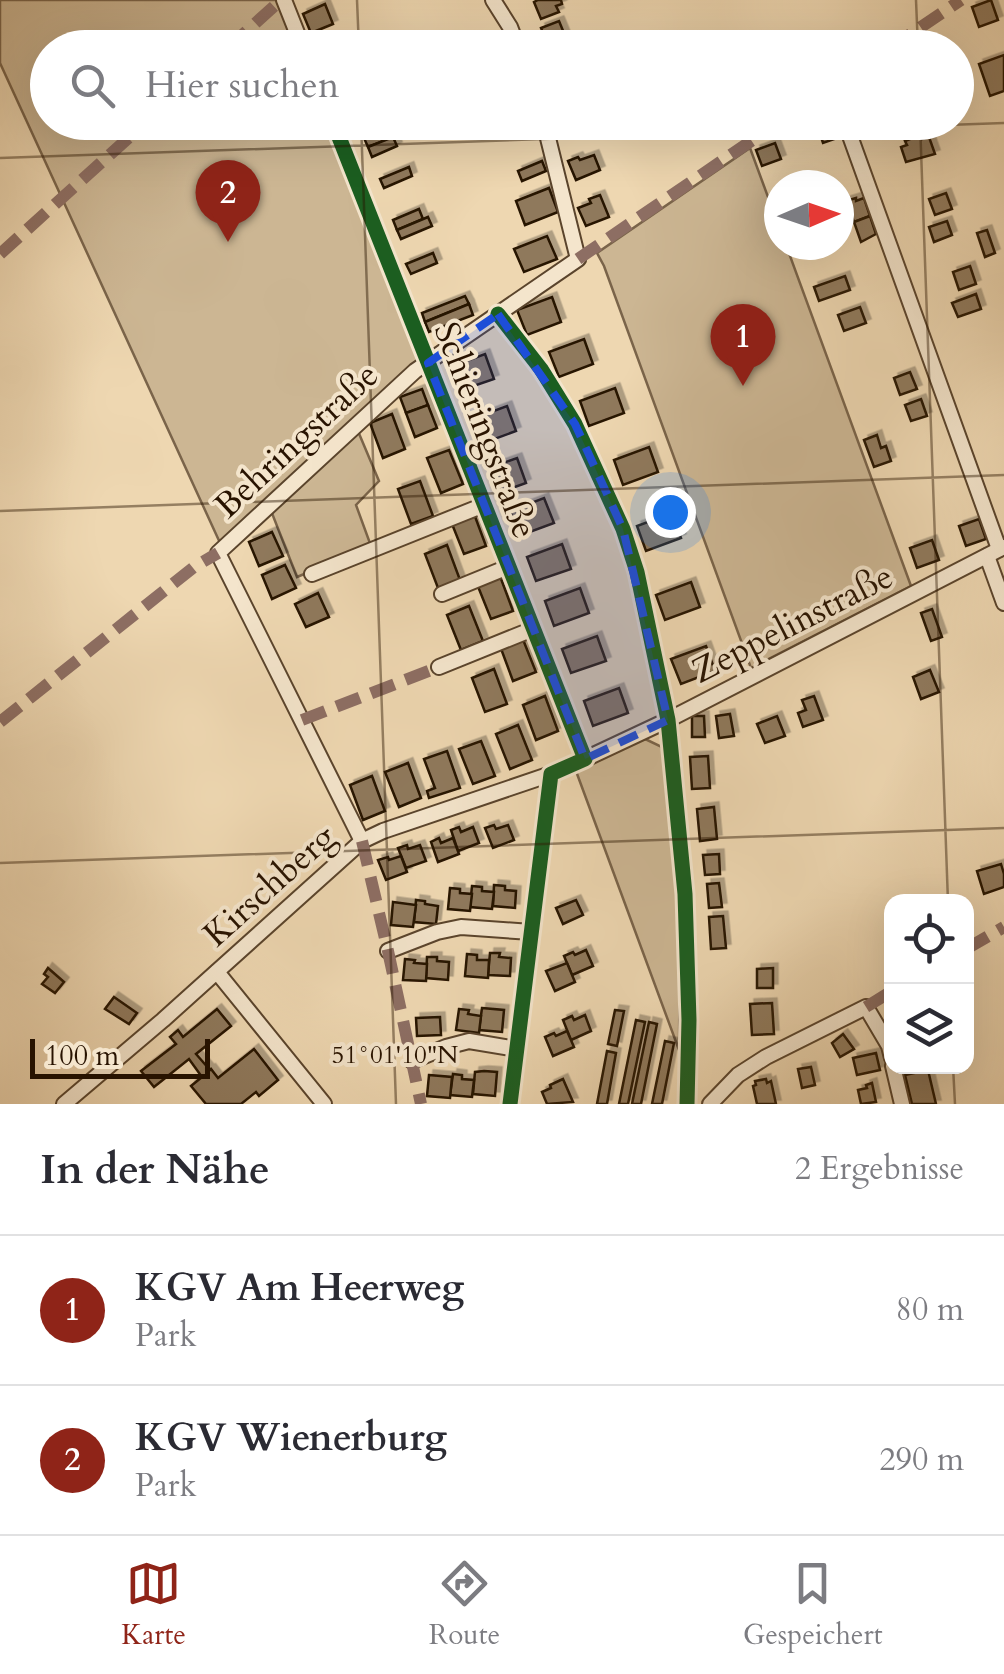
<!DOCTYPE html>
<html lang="de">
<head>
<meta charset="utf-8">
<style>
	body { margin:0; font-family:Cardo,serif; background:#f2f2f3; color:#2b2b33 }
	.controls { position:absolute; right:30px; bottom:30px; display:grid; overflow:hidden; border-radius:20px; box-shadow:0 10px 40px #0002 }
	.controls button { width:90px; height:90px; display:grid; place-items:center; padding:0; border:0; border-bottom:2px solid #e1e1e2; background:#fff; color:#2b2b33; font:50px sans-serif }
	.compass { position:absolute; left:764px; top:170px; width:90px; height:90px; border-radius:50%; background:#fff; box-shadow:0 10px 40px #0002; rotate:88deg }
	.scale { position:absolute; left:30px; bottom:25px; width:180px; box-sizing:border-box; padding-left:10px; border:5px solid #281300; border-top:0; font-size:28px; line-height:35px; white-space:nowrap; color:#281300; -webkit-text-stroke:8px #f4e5cc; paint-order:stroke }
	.you { position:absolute; left:670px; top:512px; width:35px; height:35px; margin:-25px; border:8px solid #fff; border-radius:50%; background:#1a73e8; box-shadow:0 0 0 15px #1a73e833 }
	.badge { display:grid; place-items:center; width:65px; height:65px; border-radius:50%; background:#8f2418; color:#fff; font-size:32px; font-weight:700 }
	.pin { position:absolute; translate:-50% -82px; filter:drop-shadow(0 2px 5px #0008) }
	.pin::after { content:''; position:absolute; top:52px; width:35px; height:30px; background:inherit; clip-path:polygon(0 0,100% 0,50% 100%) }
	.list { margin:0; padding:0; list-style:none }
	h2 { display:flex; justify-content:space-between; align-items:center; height:130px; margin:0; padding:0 40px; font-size:42px }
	h2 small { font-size:32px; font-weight:400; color:#7c7c81 }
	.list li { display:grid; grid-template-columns:65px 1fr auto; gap:30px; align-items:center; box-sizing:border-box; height:150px; padding:0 40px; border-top:2px solid #e1e1e2 }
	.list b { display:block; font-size:38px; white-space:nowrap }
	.list p { margin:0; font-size:32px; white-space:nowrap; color:#7c7c81 }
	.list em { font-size:32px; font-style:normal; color:#7c7c81 }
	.icon { flex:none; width:55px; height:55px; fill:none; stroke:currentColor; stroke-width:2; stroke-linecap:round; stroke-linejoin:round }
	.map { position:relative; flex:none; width:1004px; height:1104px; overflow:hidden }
	.search { position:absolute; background:#fff; box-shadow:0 10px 40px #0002; left:30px; right:30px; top:30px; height:110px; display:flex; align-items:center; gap:25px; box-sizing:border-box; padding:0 35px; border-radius:55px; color:#7c7c81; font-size:38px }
	.sheet { height:430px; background:#fff }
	nav { display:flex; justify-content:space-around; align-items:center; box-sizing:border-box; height:140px; border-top:2px solid #e1e1e2; background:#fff; font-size:28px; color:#7c7c81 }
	nav a { display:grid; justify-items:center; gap:5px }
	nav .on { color:#8f2418 }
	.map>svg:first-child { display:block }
	.green { fill:#ccb693; stroke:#7a644a; stroke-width:2.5 }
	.building { fill:#8f795c; stroke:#281300; stroke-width:2.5; filter:url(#shadow) }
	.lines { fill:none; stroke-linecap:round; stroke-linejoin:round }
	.minor-casing { stroke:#5a442c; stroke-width:18 }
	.minor { stroke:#f4e5cc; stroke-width:14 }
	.quiet { stroke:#8d6e63; stroke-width:12; stroke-dasharray:25 12; stroke-linecap:butt }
	.cycleway-casing { stroke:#f4e5cc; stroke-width:21 }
	.cycleway { stroke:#1b5e20; stroke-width:15 }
	.marked { fill:#1d4ed8; fill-opacity:0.2; stroke:#1d4ed8; stroke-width:8; stroke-dasharray:20 12; stroke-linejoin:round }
	.ticks { fill:none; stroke:#281300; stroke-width:2.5; stroke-opacity:0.45 }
	.labels { text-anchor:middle; stroke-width:8; stroke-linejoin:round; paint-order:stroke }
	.street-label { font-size:35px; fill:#281300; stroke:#f4e5cc }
	.ticks-label { font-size:25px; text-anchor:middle; fill:#281300; stroke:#f4e5cc; stroke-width:8; stroke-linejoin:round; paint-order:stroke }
</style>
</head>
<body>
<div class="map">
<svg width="1004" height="1104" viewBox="0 0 1004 1104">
	<defs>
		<filter id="shadow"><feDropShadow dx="4.5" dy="-4.5" stdDeviation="0" flood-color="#0004"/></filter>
	</defs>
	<rect width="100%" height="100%" fill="#eed7b1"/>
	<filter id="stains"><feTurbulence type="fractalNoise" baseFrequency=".002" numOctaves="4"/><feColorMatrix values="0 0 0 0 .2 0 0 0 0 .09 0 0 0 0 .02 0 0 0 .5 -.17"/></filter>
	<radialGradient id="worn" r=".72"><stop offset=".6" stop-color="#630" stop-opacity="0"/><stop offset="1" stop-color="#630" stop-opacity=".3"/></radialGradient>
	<!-- green -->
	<g class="green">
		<path d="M0,0H279L298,47L48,48V122L327,123L420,361L355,424L379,481L356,505L371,546L297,577L268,503L221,545L0,63Z"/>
		<path d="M750,148L779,227V245H786L911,586L751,668L604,266L597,253Z"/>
		<path d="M643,738L662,747L680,923L679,1050L576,771Z"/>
	</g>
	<!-- building -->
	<g class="building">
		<path d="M538,0H561L562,4L556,6L559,12L541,19L534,2Z"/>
		<path d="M991,0L998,20L979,27L972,7Z"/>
		<path d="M325,4L333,24L311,33L303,14Z"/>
		<path d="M559,21L566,38L548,45L541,28Z"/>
		<path d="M1004,55V91L990,96L979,64Z"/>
		<path d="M825,122H835L840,137L823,143L817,125Z"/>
		<path d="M397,124L401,134L368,147L364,138Z"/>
		<path d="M920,135L922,139L929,137L935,154L906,162L901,147L907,145L905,141Z"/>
		<path d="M393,137L397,146L372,157L368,147Z"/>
		<path d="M775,143L781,159L762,166L756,150Z"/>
		<path d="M594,155L600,170L576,180L568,161L578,157L580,160Z"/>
		<path d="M542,161L546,171L522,181L518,171Z"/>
		<path d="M409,167L412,176L384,188L380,179Z"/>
		<path d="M549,188L558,212L525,225L516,201Z"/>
		<path d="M946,193L952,209L935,215L929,199Z"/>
		<path d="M600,195L609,217L586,226L578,208L591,203L589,199Z"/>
		<path d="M856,198V201L864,198L870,216L854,222L846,201Z"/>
		<path d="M419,209L423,219L397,230L393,220Z"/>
		<path d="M870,216L876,234L861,242L854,222Z"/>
		<path d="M428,217L432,226L401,239L397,230Z"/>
		<path d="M947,221L952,235L934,242L929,227Z"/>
		<path d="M987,230L995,253L985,257L977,233Z"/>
		<path d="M547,236L557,259L524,272L514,249Z"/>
		<path d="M433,253L437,263L411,274L406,264Z"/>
		<path d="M970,266L976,284L959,290L953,272Z"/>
		<path d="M845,276L850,290L819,301L814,287Z"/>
		<path d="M976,294L981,309L958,317L952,303Z"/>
		<path d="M465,296L469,304L425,322L422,313Z"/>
		<path d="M552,297L561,322L527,335L517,310Z"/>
		<path d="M469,304L473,315L429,332L425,322Z"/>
		<path d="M860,307L866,323L844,331L838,315Z"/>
		<path d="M584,339L593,364L559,377L549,352Z"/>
		<path d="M485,354L494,379L459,391L450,367Z"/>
		<path d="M910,372L917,389L900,395L894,378Z"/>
		<path d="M615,388L624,413L589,426L580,401Z"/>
		<path d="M422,389L428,405L406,413L400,397Z"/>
		<path d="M921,399L927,416L911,421L905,405Z"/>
		<path d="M428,405L437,428L415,437L406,413Z"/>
		<path d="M507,406L516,431L481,444L472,419Z"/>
		<path d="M392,414L405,449L383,458L370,423Z"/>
		<path d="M877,435L881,448L886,446L891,461L874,467L864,440Z"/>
		<path d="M649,447L658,472L623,485L614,460Z"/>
		<path d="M449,450L463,484L441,493L427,458Z"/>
		<path d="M517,458L526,483L501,492L492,467Z"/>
		<path d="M420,481L433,516L411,524L398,489Z"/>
		<path d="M544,498L554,523L519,536L510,511Z"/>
		<path d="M473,511L486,546L464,554L450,519Z"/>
		<path d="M672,513L681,538L646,551L637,526Z"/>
		<path d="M979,519L986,539L966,546L959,526Z"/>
		<path d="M272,532L283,556L259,566L249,542Z"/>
		<path d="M932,540L939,560L917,568L910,548Z"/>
		<path d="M562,544L571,569L536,581L527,557Z"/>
		<path d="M447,545L460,580L438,588L425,554Z"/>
		<path d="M285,565L296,588L272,599L262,575Z"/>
		<path d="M500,576L513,611L491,619L477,584Z"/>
		<path d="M691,582L700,607L665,620L656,595Z"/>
		<path d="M580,588L589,613L554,626L545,601Z"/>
		<path d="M318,593L329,617L306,627L295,604Z"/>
		<path d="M469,606L483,641L461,650L447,615Z"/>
		<path d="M932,609L942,637L931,641L921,613Z"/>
		<path d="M597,636L606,661L571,673L562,649Z"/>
		<path d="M522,637L536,672L513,681L500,646Z"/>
		<path d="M706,646L715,671L681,684L671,659Z"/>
		<path d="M494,669L507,704L485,712L472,678Z"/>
		<path d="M930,670L939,692L921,699L913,677Z"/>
		<path d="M619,688L628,713L593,726L584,701Z"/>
		<path d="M545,696L558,731L536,740L523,705Z"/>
		<path d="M814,696L823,720L803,727L798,713L806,710L802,700Z"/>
		<path d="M730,714L734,736L719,738L716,716Z"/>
		<path d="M692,716H704L705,737H692Z"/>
		<path d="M777,716L785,736L765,743L757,724Z"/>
		<path d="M518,725L532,760L510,769L496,734Z"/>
		<path d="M481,741L495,776L473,784L459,749Z"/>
		<path d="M447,751L460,788L429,798L427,791L435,788L424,759Z"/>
		<path d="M708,756L710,788L692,789L690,757Z"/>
		<path d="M408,763L421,798L399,807L385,772Z"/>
		<path d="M372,776L385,811L363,820L350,785Z"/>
		<path d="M714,807L717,839L700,841L697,809Z"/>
		<path d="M494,825L496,829L508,825L514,840L493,848L485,828Z"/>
		<path d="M459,827L461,832L473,827L479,843L458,851L451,830Z"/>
		<path d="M439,838L441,843L453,838L459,854L438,862L431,842Z"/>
		<path d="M407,845L408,849L420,845L426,861L406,868L398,848Z"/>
		<path d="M719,854L720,874L705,875L703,855Z"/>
		<path d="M401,856L407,872L386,880L378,860L388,857L389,860Z"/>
		<path d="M1001,864L1004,874V887L984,894L977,871Z"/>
		<path d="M719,883L722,907L709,908L707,884Z"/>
		<path d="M494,885L505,886V890L516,891L515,908L493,906Z"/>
		<path d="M472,886L482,887V891L494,892L492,909L470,907Z"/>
		<path d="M450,888L460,889V893L472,894L470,911L448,909Z"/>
		<path d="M416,900L425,901V904L438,906L436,924L414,922Z"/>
		<path d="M576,900L583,915L563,924L556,908Z"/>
		<path d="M393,902L416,905L413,927L391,925Z"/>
		<path d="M723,916L726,948L711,949L709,917Z"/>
		<path d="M586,950L593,966L572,975L564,956L573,952L575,955Z"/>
		<path d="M490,953H500L499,957L511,958L510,976L488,975Z"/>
		<path d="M467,954L477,955V960H489L488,978L465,976Z"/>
		<path d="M427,957H437V961L449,962L448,980L426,978Z"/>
		<path d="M405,959L415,960L414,963L427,964L426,981L403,980Z"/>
		<path d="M567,963L575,982L555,991L546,971Z"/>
		<path d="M48,968L64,982L55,993L42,984L48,977L44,974Z"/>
		<path d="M773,968V988H757V969Z"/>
		<path d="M114,997L137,1013L129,1024L105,1009Z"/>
		<path d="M772,1003L774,1034L752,1035L750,1004Z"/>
		<path d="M482,1008L504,1010L502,1032L479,1030Z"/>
		<path d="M217,1009L231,1026L196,1054L210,1070L211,1069L218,1078L254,1049L278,1080L259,1096L256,1092L241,1104H206L191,1086L202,1077L189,1059L154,1087L141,1071L176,1044L170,1037L178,1030L183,1037Z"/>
		<path d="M459,1009L469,1010L468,1014L481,1016L479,1033L456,1030Z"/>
		<path d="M615,1010L624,1011L617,1046L608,1044Z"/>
		<path d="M585,1015L591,1031L571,1040L563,1020L572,1016L574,1020Z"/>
		<path d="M440,1017L441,1035L417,1036L416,1018Z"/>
		<path d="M636,1020L645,1022L628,1104H619Z"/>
		<path d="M649,1022L657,1024L641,1104H632Z"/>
		<path d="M567,1031L574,1047L553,1056L545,1037L554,1033L556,1036Z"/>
		<path d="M843,1034L854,1049L840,1057L832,1043Z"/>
		<path d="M665,1041L674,1043L662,1104H652Z"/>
		<path d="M607,1051L616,1053L607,1104H597Z"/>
		<path d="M876,1053L880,1070L857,1075L853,1058Z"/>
		<path d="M811,1067L815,1085L802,1088L798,1069Z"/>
		<path d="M928,1070L936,1104H912L905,1075Z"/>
		<path d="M484,1071L497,1072L495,1096L473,1094L475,1072Z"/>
		<path d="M453,1074L462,1075V1079L474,1080L472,1097L450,1095Z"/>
		<path d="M429,1075L452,1077L450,1098L427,1096Z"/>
		<path d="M563,1079L573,1102L547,1104L542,1092L551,1088L550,1085Z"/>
		<path d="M766,1079L767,1083L771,1081L776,1104H757L753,1086L756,1085L755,1081Z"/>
		<path d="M872,1083L876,1102L861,1104L858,1090L867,1088L866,1085Z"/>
	</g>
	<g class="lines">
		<defs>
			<g id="minor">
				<path d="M284,0L303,48"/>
				<path d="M493,0L510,27L518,48"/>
				<path d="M333,122L585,759"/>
				<path d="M845,122L999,549"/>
				<path d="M498,314L541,369L575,424L623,529L637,572L668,720L685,894L689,1020L687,1104"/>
				<path d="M987,556L1004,603"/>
				<path d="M312,574L484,505"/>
				<path d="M442,594L508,567"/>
				<path d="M439,667L533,629"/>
				<path d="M362,841L218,553L415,371L578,259L544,122"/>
				<path d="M388,951L437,932L461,927L531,932"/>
				<path d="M217,972L324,1104"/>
				<path d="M412,1061L446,1047L469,1041L517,1049"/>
				<path d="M893,1066L902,1104"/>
				<path d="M64,1104L163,1020L362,841L383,831L551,774L585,759L668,720L1004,547"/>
				<path d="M510,1104L551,774"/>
				<path d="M710,1104L738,1075L766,1057L866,1007L889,1046L892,1058"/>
			</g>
		</defs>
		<!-- minor casing -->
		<use href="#minor" class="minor-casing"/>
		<!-- minor -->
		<use href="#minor" class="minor"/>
		<!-- quiet -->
		<g class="quiet">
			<path d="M228,48L281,0"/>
			<path d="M890,48L961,0"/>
			<path d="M0,254L146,122"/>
			<path d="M578,259L779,122"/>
			<path d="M302,720L439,667"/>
			<path d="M0,722L194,567L218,553"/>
			<path d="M362,841L388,951L421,1104"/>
			<path d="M966,949L1004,927"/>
			<path d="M866,1007L892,991"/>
		</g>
		<defs>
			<g id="cycleway">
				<path d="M333,122L585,759L551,774L510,1104"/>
				<path d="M498,314L541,369L575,424L623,529L637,572L668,720L685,894L689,1020L687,1104"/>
			</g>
		</defs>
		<!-- cycleway casing -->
		<use href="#cycleway" class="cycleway-casing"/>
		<!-- cycleway -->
		<use href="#cycleway" class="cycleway"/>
	</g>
	<!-- marked area -->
	<path class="marked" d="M498,314L575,424L623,529L668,720L585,759L428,363Z"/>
	<!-- ticks -->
	<path class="ticks" d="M357,0L359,48M916,0L918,48M361,122L396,1104M920,122L948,902M0,158L1004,123M0,511L1004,475M0,863L1004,828M953,1066L955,1104"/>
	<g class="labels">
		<!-- street labels -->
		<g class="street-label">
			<text transform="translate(486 430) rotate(69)" y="12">Schieringstraße</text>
			<text transform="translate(296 440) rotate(-43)" y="12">Behringstraße</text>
			<text transform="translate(792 623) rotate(-27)" y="12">Zeppelinstraße</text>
			<text transform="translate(269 885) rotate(-42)" y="12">Kirschberg</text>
		</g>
	</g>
	<g class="ticks-label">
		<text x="395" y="1063">51°01'10"N</text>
	</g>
	<rect width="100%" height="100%" filter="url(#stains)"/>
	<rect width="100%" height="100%" fill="url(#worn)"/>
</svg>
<div class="controls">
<button><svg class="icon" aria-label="locate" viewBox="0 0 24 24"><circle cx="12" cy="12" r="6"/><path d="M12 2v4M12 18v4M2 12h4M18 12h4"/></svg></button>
<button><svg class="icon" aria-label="layers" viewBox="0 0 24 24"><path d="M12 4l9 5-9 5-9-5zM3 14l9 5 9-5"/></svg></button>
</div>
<svg class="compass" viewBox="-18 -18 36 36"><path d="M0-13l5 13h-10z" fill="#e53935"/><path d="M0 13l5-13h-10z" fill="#7c7c81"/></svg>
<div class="scale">100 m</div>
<div class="you"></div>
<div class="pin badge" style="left:743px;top:386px">1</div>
<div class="pin badge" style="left:228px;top:242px">2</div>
<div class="search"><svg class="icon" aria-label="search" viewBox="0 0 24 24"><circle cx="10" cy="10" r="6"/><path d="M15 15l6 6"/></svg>Hier suchen</div>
</div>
<section class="sheet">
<h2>In der Nähe<small>2 Ergebnisse</small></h2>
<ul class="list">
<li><span class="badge">1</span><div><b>KGV Am Heerweg</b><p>Park</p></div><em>80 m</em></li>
<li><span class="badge">2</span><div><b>KGV Wienerburg</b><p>Park</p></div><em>290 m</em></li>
</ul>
</section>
<nav>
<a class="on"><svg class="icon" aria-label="map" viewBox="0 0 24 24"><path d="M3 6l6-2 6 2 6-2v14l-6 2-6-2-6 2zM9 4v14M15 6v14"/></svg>Karte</a>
<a><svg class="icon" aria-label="directions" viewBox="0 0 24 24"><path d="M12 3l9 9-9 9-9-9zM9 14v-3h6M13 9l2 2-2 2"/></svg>Route</a>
<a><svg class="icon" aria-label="saved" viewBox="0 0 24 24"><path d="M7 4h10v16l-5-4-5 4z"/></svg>Gespeichert</a>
</nav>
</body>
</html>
